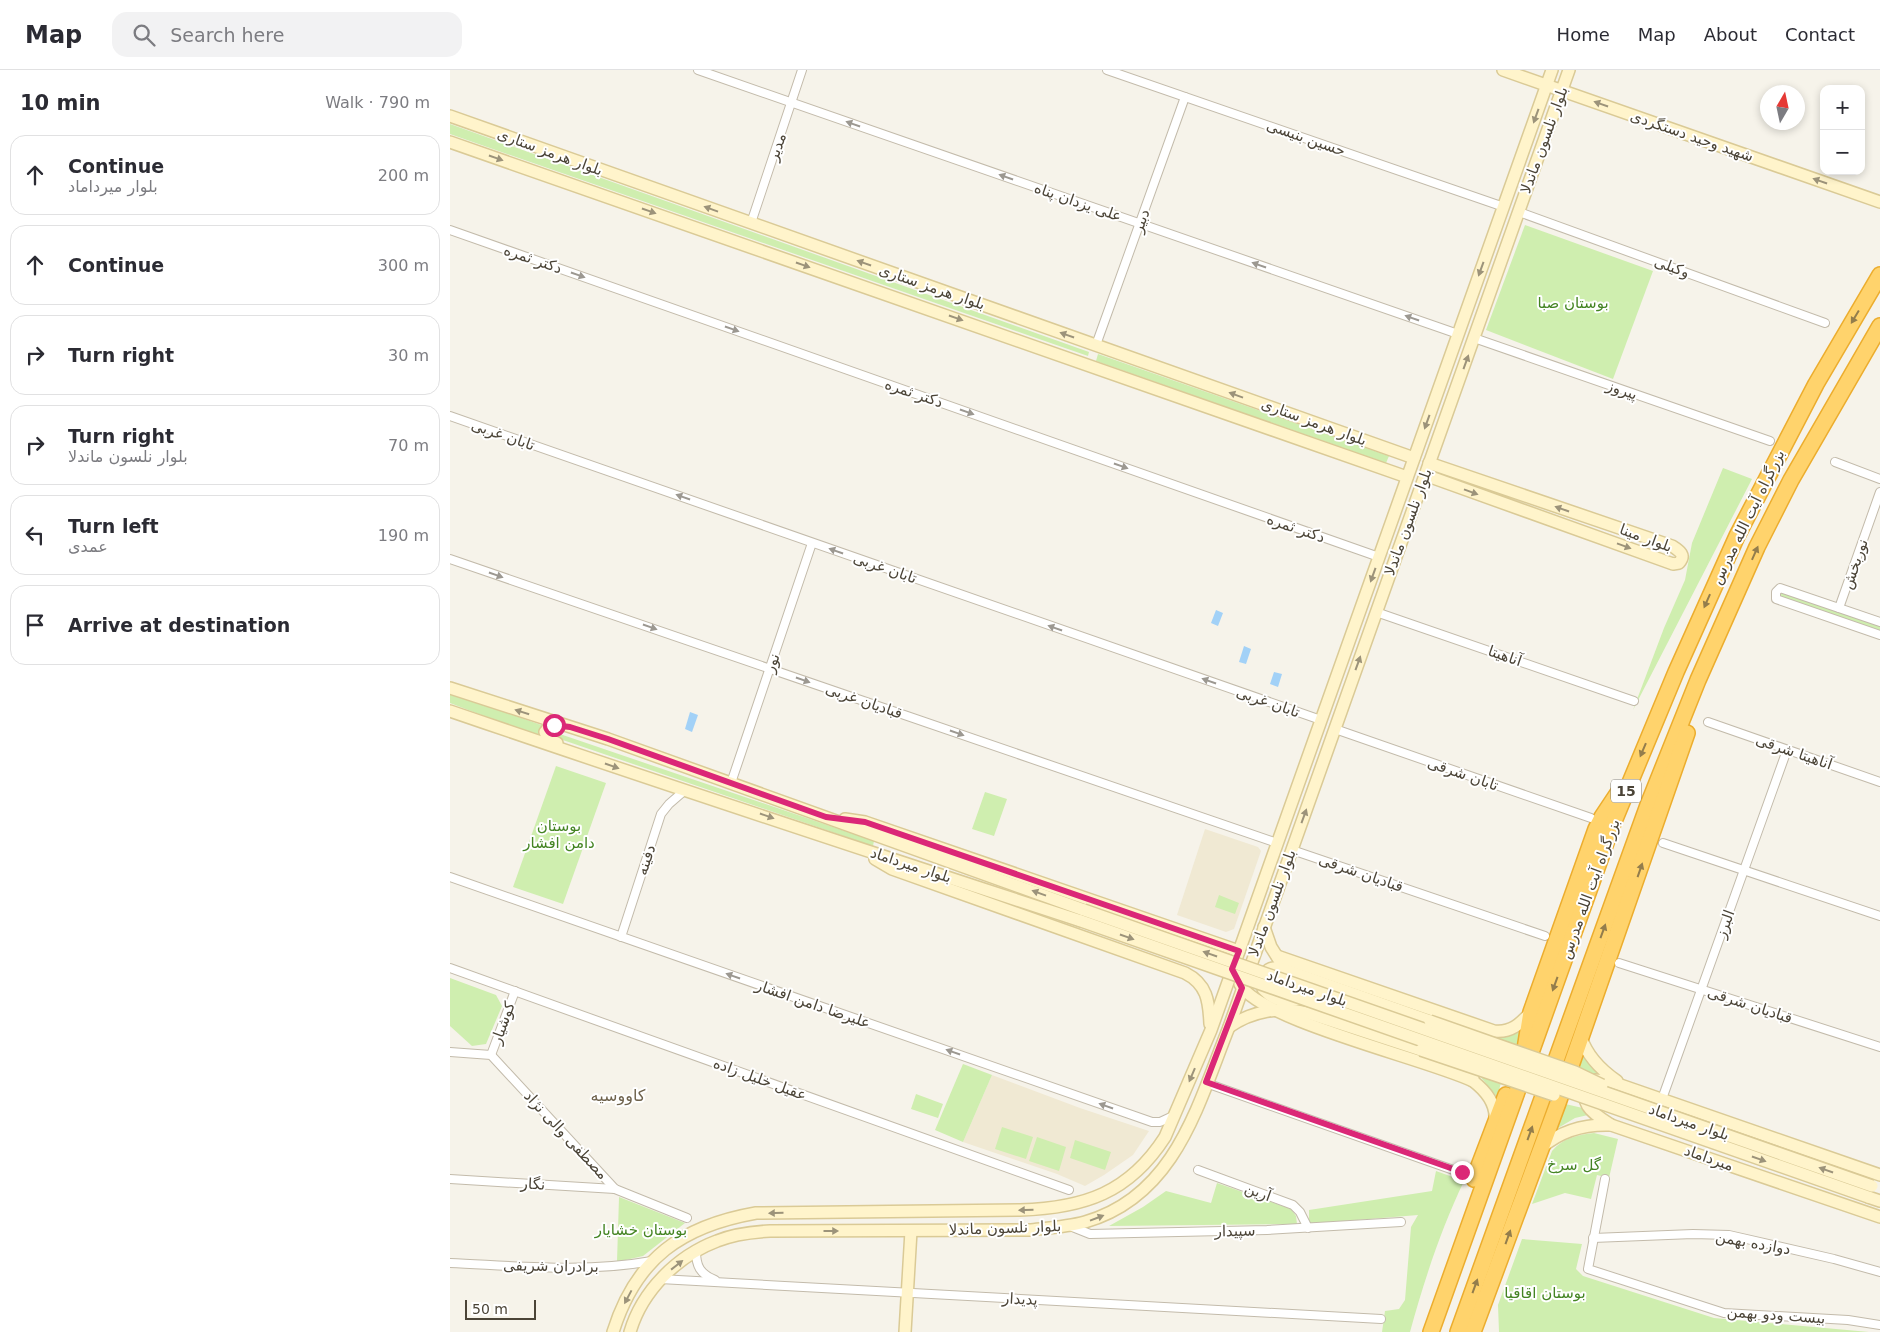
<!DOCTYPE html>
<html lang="en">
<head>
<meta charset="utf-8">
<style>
	body { margin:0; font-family:"DejaVu Sans",Vazirmatn,sans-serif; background:#f2f2f3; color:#2b2b33 }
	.controls { position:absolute; right:15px; top:15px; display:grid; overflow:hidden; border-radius:10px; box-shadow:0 2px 8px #0003 }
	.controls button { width:45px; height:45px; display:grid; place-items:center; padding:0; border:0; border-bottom:1px solid #e1e1e2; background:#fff; color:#2b2b33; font:25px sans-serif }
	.compass { position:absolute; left:1310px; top:15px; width:45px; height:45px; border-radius:50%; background:#fff; box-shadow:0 2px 8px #0003; rotate:9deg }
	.scale { position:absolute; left:15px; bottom:12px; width:71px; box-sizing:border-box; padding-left:5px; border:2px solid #4b4437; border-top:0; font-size:14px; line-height:18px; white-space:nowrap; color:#4b4437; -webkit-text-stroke:4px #fff; paint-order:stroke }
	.stop { position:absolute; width:15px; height:15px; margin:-11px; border:4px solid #db2777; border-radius:50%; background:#fff }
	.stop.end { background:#db2777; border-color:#fff; box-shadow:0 1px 5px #0008 }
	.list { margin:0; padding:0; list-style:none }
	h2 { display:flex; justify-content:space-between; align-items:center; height:65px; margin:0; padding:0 20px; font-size:21px }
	h2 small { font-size:16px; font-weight:400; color:#7c7c81 }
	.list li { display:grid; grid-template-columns:32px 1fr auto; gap:15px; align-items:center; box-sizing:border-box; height:80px; margin:0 10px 10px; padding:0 10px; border:1px solid #e1e1e2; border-radius:15px }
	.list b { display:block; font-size:19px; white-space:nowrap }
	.list p { margin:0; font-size:16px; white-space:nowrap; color:#7c7c81 }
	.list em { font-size:16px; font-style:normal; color:#7c7c81 }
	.icon { flex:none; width:28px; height:28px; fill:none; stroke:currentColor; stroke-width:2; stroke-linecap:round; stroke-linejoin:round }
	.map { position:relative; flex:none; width:1430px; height:1262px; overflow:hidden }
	header { display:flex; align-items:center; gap:30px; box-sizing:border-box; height:70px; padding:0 25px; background:#fff; border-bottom:1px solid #e1e1e2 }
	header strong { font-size:24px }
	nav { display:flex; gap:28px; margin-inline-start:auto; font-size:18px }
	.search { width:350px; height:45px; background:#f2f2f3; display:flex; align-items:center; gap:12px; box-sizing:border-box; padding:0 18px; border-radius:15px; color:#7c7c81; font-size:19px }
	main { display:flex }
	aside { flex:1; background:#fff }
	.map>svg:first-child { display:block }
	.education { fill:#f0e9d3 }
	.green { fill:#cfeeaf }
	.water { fill:#a2d1f7 }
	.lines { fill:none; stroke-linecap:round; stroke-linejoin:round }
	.street-casing { stroke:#c3bbab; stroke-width:10 }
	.secondary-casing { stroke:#daca96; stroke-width:14 }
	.highway-casing { stroke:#ecad2e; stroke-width:18 }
	.street { stroke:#fff; stroke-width:8 }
	.secondary { stroke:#fff4cb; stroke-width:11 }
	.highway { stroke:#ffd36c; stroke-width:15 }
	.secondary-bridge-casing { stroke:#daca96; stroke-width:14; stroke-linecap:butt }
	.secondary-bridge { stroke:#fff4cb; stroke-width:11 }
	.oneway { fill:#9c937a }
	.oneway2 { fill:#9c9891 }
	.oneway3 { fill:#937d4c }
	.route { stroke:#db2777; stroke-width:6 }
	.labels { text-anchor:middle; stroke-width:4; stroke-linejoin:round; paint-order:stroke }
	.shield { fill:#fff; stroke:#817c73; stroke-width:1 }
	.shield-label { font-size:14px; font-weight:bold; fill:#4b4437 }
	.street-label { font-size:15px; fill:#4b4437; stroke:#fff }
	.park-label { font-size:15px; fill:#448423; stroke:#fff }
	.neighbourhood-label { font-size:16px; fill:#6f634d; stroke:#fff }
</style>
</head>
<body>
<header>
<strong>Map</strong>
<div class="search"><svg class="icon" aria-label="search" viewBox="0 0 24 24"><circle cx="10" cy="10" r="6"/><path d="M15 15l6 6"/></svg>Search here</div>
<nav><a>Home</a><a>Map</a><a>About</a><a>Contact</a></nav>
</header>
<main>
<aside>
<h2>10 min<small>Walk · 790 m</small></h2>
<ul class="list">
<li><svg class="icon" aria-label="ahead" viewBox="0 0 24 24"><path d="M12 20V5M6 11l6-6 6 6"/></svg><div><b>Continue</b><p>بلوار میرداماد</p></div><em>200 m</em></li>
<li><svg class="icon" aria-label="ahead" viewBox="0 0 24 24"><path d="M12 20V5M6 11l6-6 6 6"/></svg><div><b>Continue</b></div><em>300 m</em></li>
<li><svg class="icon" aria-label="right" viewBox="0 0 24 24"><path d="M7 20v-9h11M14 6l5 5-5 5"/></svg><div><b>Turn right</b></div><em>30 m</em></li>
<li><svg class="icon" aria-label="right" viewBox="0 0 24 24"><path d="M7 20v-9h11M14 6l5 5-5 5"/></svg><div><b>Turn right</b><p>بلوار نلسون ماندلا</p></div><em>70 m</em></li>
<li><svg class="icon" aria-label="left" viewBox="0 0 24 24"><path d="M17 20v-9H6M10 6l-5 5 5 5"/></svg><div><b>Turn left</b><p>عمدی</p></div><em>190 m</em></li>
<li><svg class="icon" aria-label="arrive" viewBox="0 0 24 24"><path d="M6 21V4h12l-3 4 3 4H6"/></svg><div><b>Arrive at destination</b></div></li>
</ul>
</aside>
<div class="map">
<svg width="1430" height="1262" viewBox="0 0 1430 1262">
	<rect width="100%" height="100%" fill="#f6f3ea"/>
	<!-- education -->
	<g class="education">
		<path d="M755,759L808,777L811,781L784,859L776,862L727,845Z"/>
		<path d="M542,1005L630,1038L699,1061L683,1085L654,1105L635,1116L607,1104L513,1072Z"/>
	</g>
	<!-- green -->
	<g class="green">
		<path d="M0,54L639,282L638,286L0,64Z"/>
		<path d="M1075,155L1203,201L1163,309L1036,260Z"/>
		<path d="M648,284L939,386L936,393L646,291Z"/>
		<path d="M1273,398L1302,409L1183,640L1214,558L1235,510L1242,473Z"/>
		<path d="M1329,521L1430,555V561L1328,526Z"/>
		<path d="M0,623L94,656L90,663L91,668L0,633Z"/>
		<path d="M104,662L424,771L423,776L107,668L103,664Z"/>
		<path d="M106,696L156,713L113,834L63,817Z"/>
		<path d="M535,722L557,729L544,766L522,759Z"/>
		<path d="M769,825L789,833L785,844L765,837Z"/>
		<path d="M0,908L46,925L52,936L36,974L22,976L0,956Z"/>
		<path d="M1071,962L1069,979L1047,970L1049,964L1058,965Z"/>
		<path d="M1131,976L1135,986L1148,1005L1145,1007L1123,998Z"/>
		<path d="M513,994L542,1005L513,1072L485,1060Z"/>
		<path d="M1029,1005L1051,1013L1047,1027Z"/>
		<path d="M466,1024L493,1034L488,1048L461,1039Z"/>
		<path d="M1111,1033L1137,1039L1138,1045L1125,1048L1103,1061Z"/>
		<path d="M552,1057L583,1067L576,1089L545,1079Z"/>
		<path d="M1144,1063L1168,1069L1159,1108L1147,1105L1141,1129L1115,1123L1082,1134L1102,1081C1113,1068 1127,1065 1144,1063Z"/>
		<path d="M587,1067L616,1077L609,1101L579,1091Z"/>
		<path d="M625,1070L661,1082L655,1100L620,1088Z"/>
		<path d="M986,1101L1014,1111C991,1159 974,1211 960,1262H932L935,1241L949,1239L955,1230L961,1157L968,1145L859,1154V1140L982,1121Z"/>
		<path d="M767,1113L841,1139L846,1146L847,1154L659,1156L693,1137L716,1121L761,1133Z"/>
		<path d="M169,1127L235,1153L193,1186L167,1192Z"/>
		<path d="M1072,1169L1132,1174L1126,1199L1133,1206L1264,1248L1419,1262H1049L1048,1235Z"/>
	</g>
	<!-- water -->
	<g class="water">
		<path d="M766,540L773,543L768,556L761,553Z"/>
		<path d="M794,576L801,579L796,594L789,592Z"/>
		<path d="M824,602L832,604L828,617L820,614Z"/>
		<path d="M240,642L248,645L242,662L235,659Z"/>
	</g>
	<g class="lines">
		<defs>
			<g id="street">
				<path d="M248,0L1008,264"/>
				<path d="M657,0L1054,137"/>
				<path d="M1069,142L1375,253"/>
				<path d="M301,153L352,0"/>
				<path d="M0,160L929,487"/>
				<path d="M1024,268L1320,371"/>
				<path d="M646,275L735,27"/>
				<path d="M0,346L871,650"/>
				<path d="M1385,392L1430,409"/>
				<path d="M0,489L827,773"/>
				<path d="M1389,538L1430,422"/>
				<path d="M926,542L1184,631"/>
				<path d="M1430,552L1330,518L1326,522V529L1430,565"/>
				<path d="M1258,652L1430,712"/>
				<path d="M885,659L1141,748"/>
				<path d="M281,713L362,473"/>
				<path d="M1213,773L1430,846"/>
				<path d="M842,780L1095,866"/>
				<path d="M0,807L702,1052H710L725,1045"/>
				<path d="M171,867L211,744L219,734L234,721"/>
				<path d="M1169,893L1430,977"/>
				<path d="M0,898L619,1120"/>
				<path d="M0,982L41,985L165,1119L237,1148"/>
				<path d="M41,985L65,921"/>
				<path d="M756,1013L1012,1103"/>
				<path d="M1212,1029L1337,680"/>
				<path d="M748,1100L843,1135L850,1142L858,1158"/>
				<path d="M0,1109L165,1119"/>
				<path d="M1155,1109L1138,1199L1274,1243L1398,1250L1430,1255"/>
				<path d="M620,1156L640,1164L817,1160L951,1152"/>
				<path d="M1143,1168L1243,1164L1279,1165L1384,1189L1430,1202"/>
				<path d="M246,1181C246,1196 250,1204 265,1210"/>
				<path d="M0,1193C68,1196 135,1203 202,1191"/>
				<path d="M210,1209L931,1249"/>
			</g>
			<g id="secondary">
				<path d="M1053,0L1430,132"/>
				<path d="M0,46L964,388"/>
				<path d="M0,72L957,407"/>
				<path d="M975,405L1223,494L1229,493C1236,485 1230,481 1222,476L979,393"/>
				<path d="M0,618L158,669L634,840"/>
				<path d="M0,641C210,713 420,782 631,851"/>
				<path d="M107,673L98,669L95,662L100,656H111"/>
				<path d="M395,749L415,752L789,881"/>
				<path d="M425,789L442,799L735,903C757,914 759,931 760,954"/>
				<path d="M814,857L821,877L831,893"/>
				<path d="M827,886L1044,961C1061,963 1070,954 1081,942"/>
				<path d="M790,914C808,950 980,990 1023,1011C1036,1021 1046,1033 1045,1049"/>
				<path d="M914,944C900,939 884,931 869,928C845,924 835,942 813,919C812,906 815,896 830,898L980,951"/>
				<path d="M779,957C802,941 830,936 858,943L971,980"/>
				<path d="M1131,967C1137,986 1151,1000 1167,1011"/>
				<path d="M1020,988L1022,993L1023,1011"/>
				<path d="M1161,1055C1144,1044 1122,1031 1145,1010L1159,1011L1430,1105"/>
				<path d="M1092,1077C1112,1060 1135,1054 1161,1055L1430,1147"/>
				<path d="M1418,1127L1430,1131"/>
				<path d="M163,1262C186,1188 232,1156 306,1143L570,1140C634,1138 679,1123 715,1067L761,960L1102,0"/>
				<path d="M180,1262C192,1221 227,1186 267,1171C284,1164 302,1162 320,1161L579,1160C598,1158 617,1157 635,1152C726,1126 748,1034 779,957L1119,0"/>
				<path d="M455,1262L461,1161"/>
			</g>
			<g id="highway">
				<path d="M1075,979L1081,942L1146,759L1152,747L1170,720"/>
				<path d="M1024,1109L1056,1025"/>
				<path d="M981,1262L1162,756L1226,602L1287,466L1366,314L1430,205"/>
				<path d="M1008,1262L1198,735L1248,610L1307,477L1341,410L1430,256"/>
				<path d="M1023,1262L1108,1033L1237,663"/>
			</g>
		</defs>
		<!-- street casing -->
		<use href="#street" class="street-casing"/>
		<!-- secondary casing -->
		<use href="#secondary" class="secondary-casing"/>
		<!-- highway casing -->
		<use href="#highway" class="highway-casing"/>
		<!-- street -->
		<use href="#street" class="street"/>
		<!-- secondary -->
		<use href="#secondary" class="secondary"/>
		<!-- highway -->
		<use href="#highway" class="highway"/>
		<defs>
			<g id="secondary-bridge">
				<path d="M634,840L1422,1116"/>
				<path d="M631,851L1418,1127"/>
				<path d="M980,951L1125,1002L1152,1015"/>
				<path d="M971,980L1104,1025"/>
			</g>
		</defs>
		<!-- secondary-bridge casing -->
		<use href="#secondary-bridge" class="secondary-bridge-casing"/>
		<!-- secondary-bridge -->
		<use href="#secondary-bridge" class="secondary-bridge"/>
	</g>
	<!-- one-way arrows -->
	<defs><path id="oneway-solid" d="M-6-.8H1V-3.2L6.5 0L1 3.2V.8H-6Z" transform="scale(1.25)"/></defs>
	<g class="oneway">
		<use href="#oneway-solid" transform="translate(1151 34) rotate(-161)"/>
		<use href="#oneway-solid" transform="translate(1086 46) rotate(110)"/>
		<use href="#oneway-solid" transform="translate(46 88) rotate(19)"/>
		<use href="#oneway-solid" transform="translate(1370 111) rotate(-161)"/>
		<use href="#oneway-solid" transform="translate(261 139) rotate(-160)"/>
		<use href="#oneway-solid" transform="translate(199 141) rotate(19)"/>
		<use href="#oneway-solid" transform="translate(414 193) rotate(-161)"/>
		<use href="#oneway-solid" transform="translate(353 195) rotate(19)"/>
		<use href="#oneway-solid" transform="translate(1031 199) rotate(110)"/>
		<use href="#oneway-solid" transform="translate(506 248) rotate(19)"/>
		<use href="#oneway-solid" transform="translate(617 265) rotate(-161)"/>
		<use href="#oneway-solid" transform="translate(1016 292) rotate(-70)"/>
		<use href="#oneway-solid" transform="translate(786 325) rotate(-160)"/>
		<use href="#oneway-solid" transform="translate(977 352) rotate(110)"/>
		<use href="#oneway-solid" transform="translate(1021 422) rotate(20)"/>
		<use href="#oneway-solid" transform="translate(1112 439) rotate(-161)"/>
		<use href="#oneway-solid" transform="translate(1174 476) rotate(20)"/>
		<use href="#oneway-solid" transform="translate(923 505) rotate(110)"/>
		<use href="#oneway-solid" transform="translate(908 593) rotate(-70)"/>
		<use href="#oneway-solid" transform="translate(72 642) rotate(-162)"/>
		<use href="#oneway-solid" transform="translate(162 696) rotate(19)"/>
		<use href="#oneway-solid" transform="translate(317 746) rotate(19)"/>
		<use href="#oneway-solid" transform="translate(854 746) rotate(-70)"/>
		<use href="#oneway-solid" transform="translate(589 823) rotate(-160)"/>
		<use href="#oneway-solid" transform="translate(677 867) rotate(19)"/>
		<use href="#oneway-solid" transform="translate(760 884) rotate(-161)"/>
		<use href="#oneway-solid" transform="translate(742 1005) rotate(113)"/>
		<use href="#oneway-solid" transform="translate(1309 1089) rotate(19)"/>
		<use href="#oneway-solid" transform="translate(1376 1100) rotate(-161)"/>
		<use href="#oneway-solid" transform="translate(576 1140) rotate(178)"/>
		<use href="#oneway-solid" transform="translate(326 1143) rotate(179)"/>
		<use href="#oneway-solid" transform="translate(647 1148) rotate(-21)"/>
		<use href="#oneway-solid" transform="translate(381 1161)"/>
		<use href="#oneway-solid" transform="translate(227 1195) rotate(-38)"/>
		<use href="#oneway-solid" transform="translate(178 1227) rotate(118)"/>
	</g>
	<g class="oneway2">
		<use href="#oneway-solid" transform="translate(403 54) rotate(-161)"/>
		<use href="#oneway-solid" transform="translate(556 107) rotate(-161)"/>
		<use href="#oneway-solid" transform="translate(809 195) rotate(-161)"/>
		<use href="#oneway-solid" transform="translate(128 205) rotate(19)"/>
		<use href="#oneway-solid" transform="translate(962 248) rotate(-161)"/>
		<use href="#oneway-solid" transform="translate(282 259) rotate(19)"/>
		<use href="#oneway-solid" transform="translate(517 342) rotate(19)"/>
		<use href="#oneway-solid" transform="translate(671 396) rotate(19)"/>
		<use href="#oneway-solid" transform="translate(233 427) rotate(-161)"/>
		<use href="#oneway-solid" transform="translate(386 481) rotate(-161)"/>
		<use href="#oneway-solid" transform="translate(46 505) rotate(19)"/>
		<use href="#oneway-solid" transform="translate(200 557) rotate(19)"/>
		<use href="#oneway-solid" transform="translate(605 558) rotate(-161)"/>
		<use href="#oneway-solid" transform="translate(353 610) rotate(19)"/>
		<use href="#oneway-solid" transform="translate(759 611) rotate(-161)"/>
		<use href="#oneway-solid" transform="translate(507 663) rotate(19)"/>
		<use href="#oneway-solid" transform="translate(283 906) rotate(-161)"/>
		<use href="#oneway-solid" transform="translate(503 982) rotate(-161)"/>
		<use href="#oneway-solid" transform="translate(656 1036) rotate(-161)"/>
	</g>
	<g class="oneway3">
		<use href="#oneway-solid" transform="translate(1405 247) rotate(121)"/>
		<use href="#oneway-solid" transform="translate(1305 483) rotate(-66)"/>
		<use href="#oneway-solid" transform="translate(1257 531) rotate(114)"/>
		<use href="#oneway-solid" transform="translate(1193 680) rotate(113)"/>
		<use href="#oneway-solid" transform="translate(1190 800) rotate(-71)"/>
		<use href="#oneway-solid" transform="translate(1153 861) rotate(-70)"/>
		<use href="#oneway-solid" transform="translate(1105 914) rotate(110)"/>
		<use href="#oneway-solid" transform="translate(1080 1063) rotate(-70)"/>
		<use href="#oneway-solid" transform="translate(1058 1167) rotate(-70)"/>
		<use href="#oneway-solid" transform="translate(1025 1216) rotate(-70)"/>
	</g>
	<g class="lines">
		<!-- route -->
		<path class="route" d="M104,655L120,657L158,669L376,747L415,752L789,881L782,899L792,918L756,1012L1012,1102"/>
	</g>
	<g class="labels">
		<!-- shield labels -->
		<rect class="shield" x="1161" y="709.5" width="30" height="23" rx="4"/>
		<g class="shield-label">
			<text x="1176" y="726">15</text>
		</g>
		<!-- street labels -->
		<g class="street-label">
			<text transform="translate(1242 66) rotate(19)" y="5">شهید وحید دستگردی</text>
			<text transform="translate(856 68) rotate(19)" y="5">حسین بنیسی</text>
			<text transform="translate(1094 70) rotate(-70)" y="5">بلوار نلسون ماندلا</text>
			<text transform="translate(327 77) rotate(-71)" y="5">مدیر</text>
			<text transform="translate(100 82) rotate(20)" y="5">بلوار هرمز ستاری</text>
			<text transform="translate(628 132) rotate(19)" y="5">علی یزدان پناه</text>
			<text transform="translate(691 151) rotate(-70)" y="5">دبیر</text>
			<text transform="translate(83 189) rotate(19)" y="5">دکتر ثمره</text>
			<text transform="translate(1222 197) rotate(20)" y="5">وكيلی</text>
			<text transform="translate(482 217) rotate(19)" y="5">بلوار هرمز ستاری</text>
			<text transform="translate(1172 320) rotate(19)" y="5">پیروز</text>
			<text transform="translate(464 323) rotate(19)" y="5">دکتر ثمره</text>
			<text transform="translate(864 352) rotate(20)" y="5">بلوار هرمز ستاری</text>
			<text transform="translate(53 365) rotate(19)" y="5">تابان غربی</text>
			<text transform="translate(1298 447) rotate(-64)" y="5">بزرگراه آیت الله مدرس</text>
			<text transform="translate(958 452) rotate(-70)" y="5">بلوار نلسون ماندلا</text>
			<text transform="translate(846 458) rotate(19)" y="5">دکتر ثمره</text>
			<text transform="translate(1196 468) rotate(20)" y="5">بلوار مینا</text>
			<text transform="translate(1405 494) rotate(-71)" y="5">نوربخش</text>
			<text transform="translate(435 498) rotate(19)" y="5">تابان غربی</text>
			<text transform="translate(1055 586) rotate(19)" y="5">آناهیتا</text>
			<text transform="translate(322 593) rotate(-71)" y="5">نور</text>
			<text transform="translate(414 631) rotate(19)" y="5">قبادیان غربی</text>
			<text transform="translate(818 632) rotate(19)" y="5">تابان غربی</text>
			<text transform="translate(1344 682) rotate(19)" y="5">آناهیتا شرقی</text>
			<text transform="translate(1013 704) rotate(19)" y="5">تابان شرقی</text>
			<text transform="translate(196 790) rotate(-72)" y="5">دفینه</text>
			<text transform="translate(461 795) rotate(18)" y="5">بلوار میرداماد</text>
			<text transform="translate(911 803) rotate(19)" y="5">قبادیان شرقی</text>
			<text transform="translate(1140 819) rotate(-70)" y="5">بزرگراه آیت الله مدرس</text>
			<text transform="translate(822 833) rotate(-70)" y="5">بلوار نلسون ماندلا</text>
			<text transform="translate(1275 854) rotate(-70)" y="5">البرز</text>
			<text transform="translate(857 918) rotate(19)" y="5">بلوار میرداماد</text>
			<text transform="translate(363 934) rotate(19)" y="5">علیرضا دامن افشار</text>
			<text transform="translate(1300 935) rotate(18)" y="5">قبادیان شرقی</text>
			<text transform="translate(53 953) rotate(-70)" y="5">کوشیار</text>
			<text transform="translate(310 1009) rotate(20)" y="5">عقیل خلیل زاده</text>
			<text transform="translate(1239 1052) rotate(19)" y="5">بلوار میرداماد</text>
			<text transform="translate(116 1065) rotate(47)" y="5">مصطفی والی نژاد</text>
			<text transform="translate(1259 1088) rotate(19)" y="5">میرداماد</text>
			<text transform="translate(83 1114) rotate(3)" y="5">نگار</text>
			<text transform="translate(808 1122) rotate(20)" y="5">آرین</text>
			<text transform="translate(555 1158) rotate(-2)" y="5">بلوار نلسون ماندلا</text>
			<text transform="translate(785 1161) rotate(-1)" y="5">سپیدار</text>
			<text transform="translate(1303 1173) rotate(10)" y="5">دوازده بهمن</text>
			<text transform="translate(101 1196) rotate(1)" y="5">برادران شریفی</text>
			<text transform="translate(570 1229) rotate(3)" y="5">پدیدار</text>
			<text transform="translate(1326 1245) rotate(4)" y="5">بیست ودو بهمن</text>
		</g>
		<!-- park labels -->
		<g class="park-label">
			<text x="1123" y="238">بوستان صبا</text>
			<text x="109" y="761">بوستان<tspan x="109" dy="17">دامن افشار</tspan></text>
			<text x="1124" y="1100">گل سرخ</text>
			<text x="191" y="1165">بوستان خشایار</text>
			<text x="1095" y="1228">بوستان اقاقیا</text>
		</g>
		<!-- neighbourhood labels -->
		<g class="neighbourhood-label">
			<text x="168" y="1031">کاووسیه</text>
		</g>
	</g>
</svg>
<div class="controls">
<button>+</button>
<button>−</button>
</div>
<svg class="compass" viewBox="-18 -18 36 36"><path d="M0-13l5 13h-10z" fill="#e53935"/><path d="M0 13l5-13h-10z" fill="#7c7c81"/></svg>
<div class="scale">50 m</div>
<div class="stop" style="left:104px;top:655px"></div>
<div class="stop end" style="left:1012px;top:1102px"></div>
</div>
</main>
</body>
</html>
